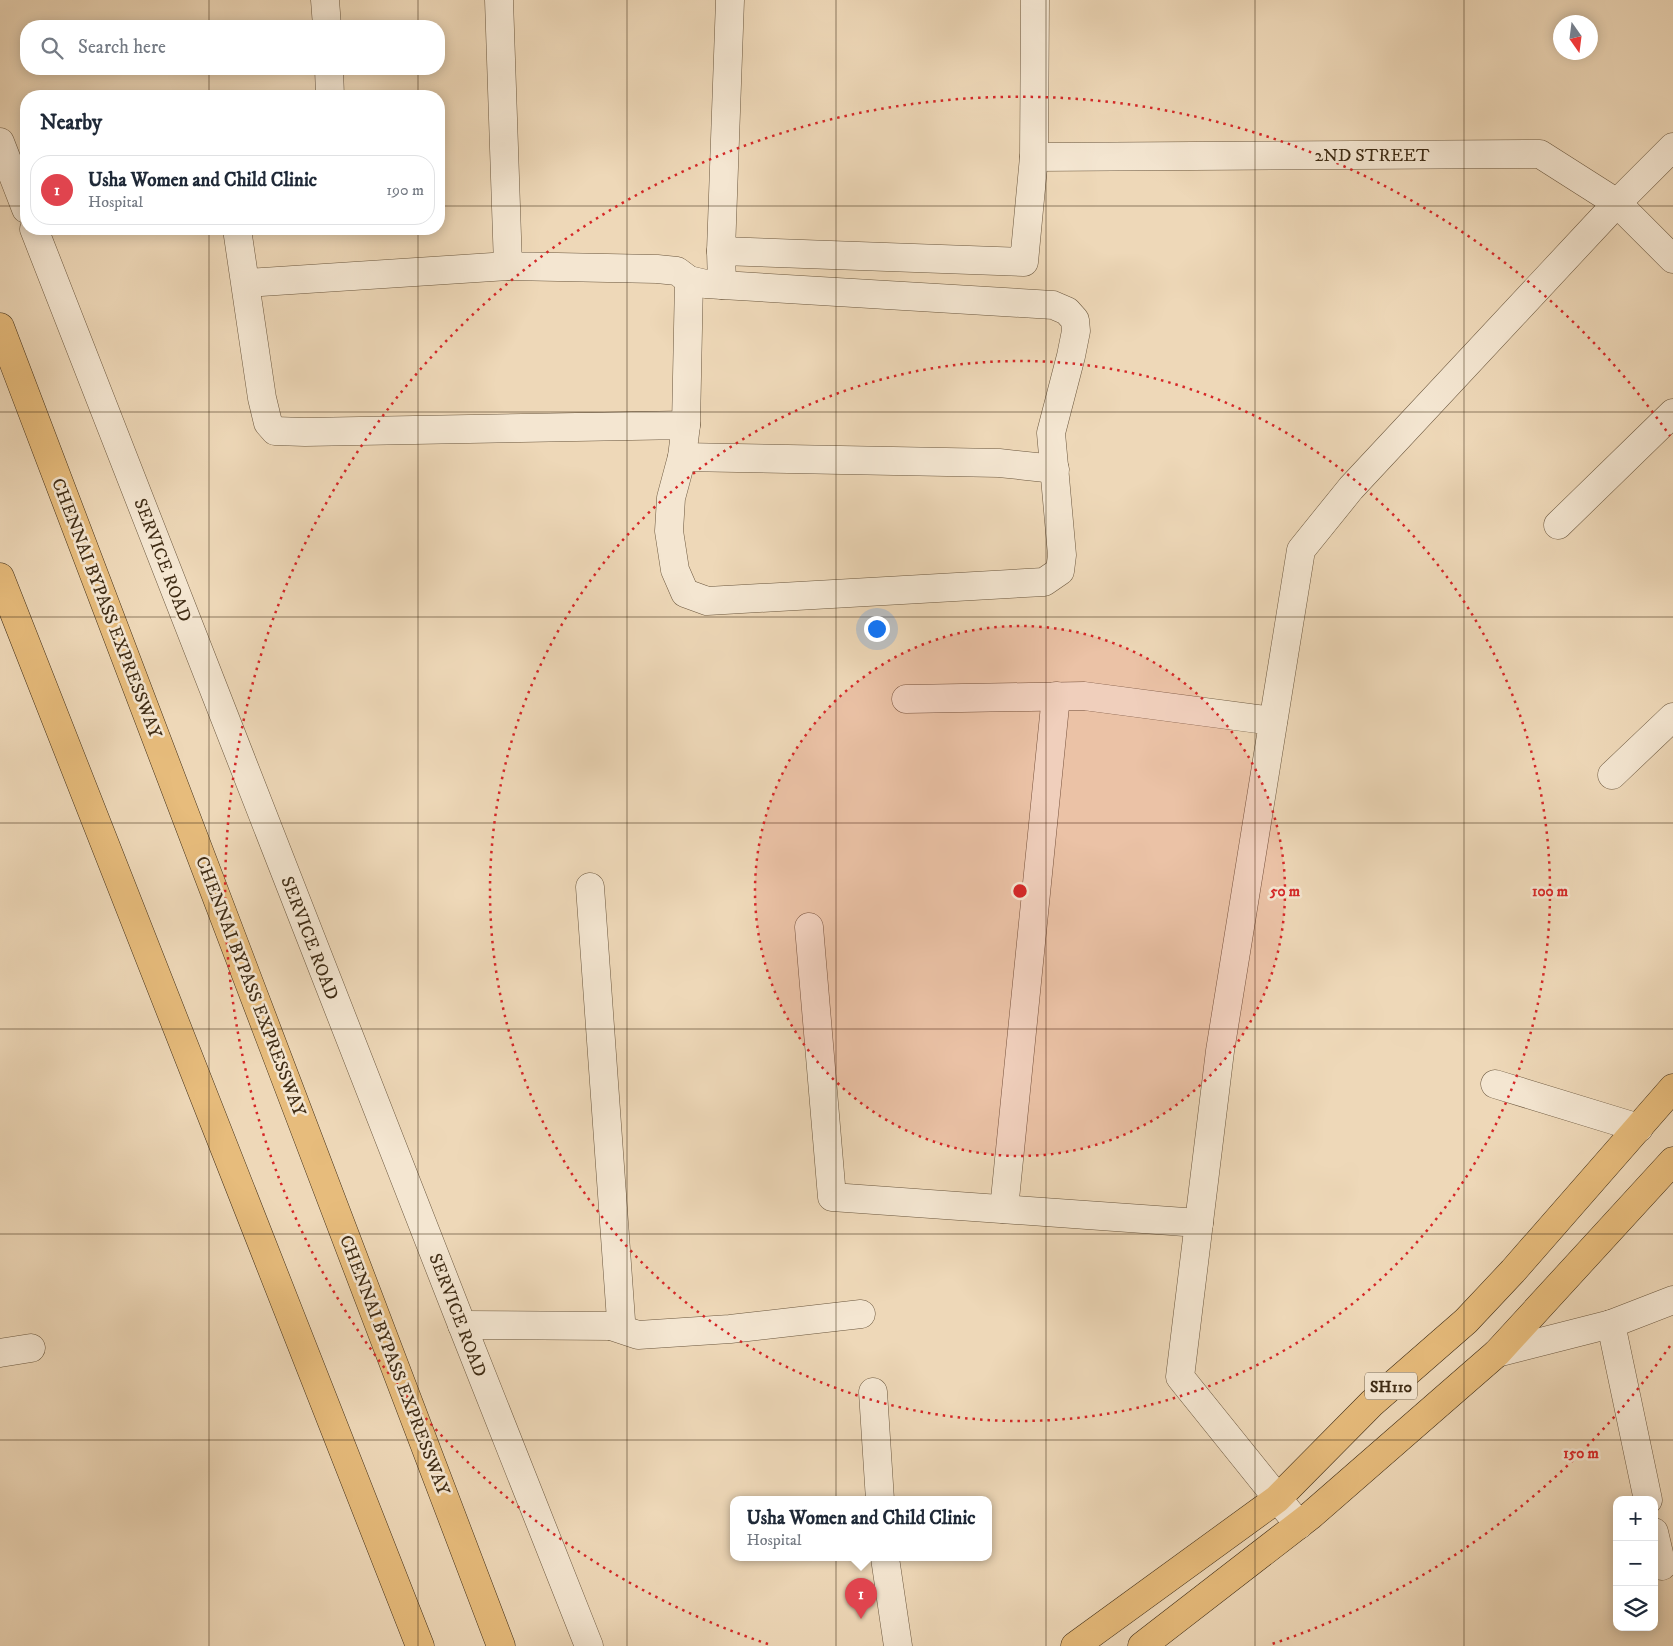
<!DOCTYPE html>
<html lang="en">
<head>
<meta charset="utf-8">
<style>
	body { margin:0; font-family:"IM FELL DW Pica",serif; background:#f6f6f7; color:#1f2937 }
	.controls { position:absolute; right:15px; bottom:15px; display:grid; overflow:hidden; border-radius:10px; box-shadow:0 2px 12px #0003 }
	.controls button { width:45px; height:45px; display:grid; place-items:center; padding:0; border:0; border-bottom:1px solid #e0e1e3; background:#fff; color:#1f2937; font:25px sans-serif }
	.compass { position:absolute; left:1553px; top:15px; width:45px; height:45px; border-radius:50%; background:#fff; box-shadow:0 2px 12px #0003; rotate:166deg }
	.you { position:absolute; left:876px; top:628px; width:18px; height:18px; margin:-12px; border:4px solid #fff; border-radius:50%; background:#1a73e8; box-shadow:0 0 0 8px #1a73e833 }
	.badge { display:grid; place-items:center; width:32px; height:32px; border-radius:50%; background:#ea580c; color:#fff; font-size:16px; font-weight:700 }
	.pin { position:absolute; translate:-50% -41px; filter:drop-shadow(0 1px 2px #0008) }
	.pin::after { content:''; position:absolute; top:26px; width:18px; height:15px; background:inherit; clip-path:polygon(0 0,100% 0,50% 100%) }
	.popup { position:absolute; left:730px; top:1496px; width:262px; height:65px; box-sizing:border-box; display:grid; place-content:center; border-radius:10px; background:#fff; filter:drop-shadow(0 1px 4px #0005); font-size:16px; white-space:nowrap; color:#747a83 }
	.popup b { font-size:19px; color:#1f2937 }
	.popup::after { content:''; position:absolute; left:50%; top:100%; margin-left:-10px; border:10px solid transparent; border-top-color:#fff }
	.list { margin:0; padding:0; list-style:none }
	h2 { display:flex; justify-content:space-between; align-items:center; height:65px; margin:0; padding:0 20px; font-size:21px }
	h2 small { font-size:16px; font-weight:400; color:#747a83 }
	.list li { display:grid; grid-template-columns:32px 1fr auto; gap:15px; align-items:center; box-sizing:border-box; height:70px; margin:0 10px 10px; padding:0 10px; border:1px solid #e0e1e3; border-radius:20px }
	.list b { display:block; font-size:19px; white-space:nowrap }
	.list p { margin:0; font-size:16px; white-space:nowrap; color:#747a83 }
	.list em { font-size:16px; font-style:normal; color:#747a83 }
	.icon { flex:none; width:28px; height:28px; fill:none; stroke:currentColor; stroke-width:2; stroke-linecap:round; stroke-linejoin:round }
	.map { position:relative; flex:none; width:1673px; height:1646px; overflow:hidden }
	.search { position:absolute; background:#fff; box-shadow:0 2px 12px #0003; left:20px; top:20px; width:425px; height:55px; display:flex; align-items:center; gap:12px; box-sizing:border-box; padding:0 18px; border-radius:20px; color:#747a83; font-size:19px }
	.panel { position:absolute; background:#fff; box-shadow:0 2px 12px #0003; left:20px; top:90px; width:425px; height:145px; border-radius:20px }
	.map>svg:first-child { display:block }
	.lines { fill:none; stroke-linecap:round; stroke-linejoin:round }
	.minor-casing { stroke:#6b573e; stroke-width:29 }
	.major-casing { stroke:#3f2c15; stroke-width:29 }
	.highway-casing { stroke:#3f2c15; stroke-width:29 }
	.minor { stroke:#f4e6d1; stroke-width:28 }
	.major { stroke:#e7bc7c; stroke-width:28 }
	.highway { stroke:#e7bc7c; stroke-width:28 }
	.grid { fill:none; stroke:#3f2c15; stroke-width:1; stroke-opacity:0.55 }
	.ring { fill:none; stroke:#d62828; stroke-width:2.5; stroke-dasharray:2.5 5 }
	.labels { text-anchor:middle; stroke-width:5; stroke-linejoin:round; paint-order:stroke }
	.shield { fill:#f4e6d1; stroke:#75644d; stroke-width:1 }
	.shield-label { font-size:16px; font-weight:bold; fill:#3f2c15 }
	.street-label { font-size:18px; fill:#3f2c15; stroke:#f4e6d1 }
	.centre { fill:#d62828; stroke:#f4e6d1; stroke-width:2.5 }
	.ring-label { font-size:15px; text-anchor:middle; font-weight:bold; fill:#d62828; stroke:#f4e6d1; stroke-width:5; stroke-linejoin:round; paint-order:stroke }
</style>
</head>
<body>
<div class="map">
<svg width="1673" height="1646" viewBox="0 0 1673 1646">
	<rect width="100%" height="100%" fill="#eed8b8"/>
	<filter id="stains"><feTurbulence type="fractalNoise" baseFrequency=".004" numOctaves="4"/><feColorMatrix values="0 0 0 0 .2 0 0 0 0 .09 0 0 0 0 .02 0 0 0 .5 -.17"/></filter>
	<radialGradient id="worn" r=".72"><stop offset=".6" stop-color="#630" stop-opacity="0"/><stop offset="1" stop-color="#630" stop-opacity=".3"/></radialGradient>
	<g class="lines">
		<defs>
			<g id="minor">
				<path d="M325,0L327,26"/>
				<path d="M499,0L508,266L657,269L677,271L689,280L706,284L722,285L721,251L730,0"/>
				<path d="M329,69L330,96"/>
				<path d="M0,142L26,209"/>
				<path d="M1034,157L1540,154L1617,203L1673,259"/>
				<path d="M34,229L462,1325L589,1646"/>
				<path d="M237,229L262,398L268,423L275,431L305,432L686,425L682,457L671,498L669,531L675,570L685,593L707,601L1044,582L1060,571L1062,555L1051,433L1071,356L1076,331L1075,320L1067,311L1053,305L722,285"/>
				<path d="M721,251L1024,262L1034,157L1035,0"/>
				<path d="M246,283L508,266"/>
				<path d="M686,425L689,280"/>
				<path d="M682,457L999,463L1055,469"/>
				<path d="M1558,525L1673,413"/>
				<path d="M906,699L1084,696L1273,721"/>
				<path d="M1612,775L1673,717"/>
				<path d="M809,927L832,1197L1199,1223"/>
				<path d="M1495,1084L1639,1128"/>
				<path d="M1004,1209L1056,696"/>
				<path d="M1611,1324L1648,1500"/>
				<path d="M462,1325L611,1326L621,1320L590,887"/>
				<path d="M611,1326L638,1335L730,1329L861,1314"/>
				<path d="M0,1353L31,1348"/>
				<path d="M1497,1353L1611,1324L1673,1300"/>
				<path d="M873,1392L880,1500"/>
				<path d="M1299,1525L1180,1377L1220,1051L1301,550L1351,488L1617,203L1673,147"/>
				<path d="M1654,1532L1662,1566"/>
				<path d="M885,1558L898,1646"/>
			</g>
			<g id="major">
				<path d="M1075,1646L1277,1499L1372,1403L1466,1321L1513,1271L1673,1088"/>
				<path d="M1142,1646L1310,1516L1497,1353L1673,1161"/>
			</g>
			<g id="highway">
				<path d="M0,327L501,1646"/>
				<path d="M0,577L420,1646"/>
			</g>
		</defs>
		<!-- minor casing -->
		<use href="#minor" class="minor-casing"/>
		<!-- major casing -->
		<use href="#major" class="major-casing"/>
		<!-- highway casing -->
		<use href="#highway" class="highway-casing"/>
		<!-- minor -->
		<use href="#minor" class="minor"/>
		<!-- major -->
		<use href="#major" class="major"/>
		<!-- highway -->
		<use href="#highway" class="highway"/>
	</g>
	<!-- grid -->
	<path class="grid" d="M209,0V26M418,0V26M627,0V1646M836,0V1646M1046,0V1646M1255,0V1646M1464,0V1646M209,69V96M418,69V96M0,206H26M439,206H1673M209,229V1646M418,229V1646M0,412H1673M0,617H1673M0,823H1673M0,1029H1673M0,1234H1673M0,1440H1673"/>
	<!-- distance rings -->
	<circle cx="1020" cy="891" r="265" fill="#d62828" fill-opacity=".12"/>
	<g class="ring">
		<circle cx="1020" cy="891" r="265"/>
		<circle cx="1020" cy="891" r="530"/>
		<path d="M1670 1346A794 794 0 0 1 1272 1644M768 1644A794 794 0 1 1 1670 436"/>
	</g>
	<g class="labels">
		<!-- shield labels -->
		<rect class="shield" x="1365" y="1372.5" width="52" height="27" rx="4"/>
		<g class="shield-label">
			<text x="1391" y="1392">SH110</text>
		</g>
		<!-- street labels -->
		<g class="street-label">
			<text x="1372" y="161">2ND STREET</text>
			<text transform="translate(163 560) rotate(69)" y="6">SERVICE ROAD</text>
			<text transform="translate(107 608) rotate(69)" y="6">CHENNAI BYPASS EXPRESSWAY</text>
			<text transform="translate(310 938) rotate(69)" y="6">SERVICE ROAD</text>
			<text transform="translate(251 986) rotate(69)" y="6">CHENNAI BYPASS EXPRESSWAY</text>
			<text transform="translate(458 1315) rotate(69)" y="6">SERVICE ROAD</text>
			<text transform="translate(395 1365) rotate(69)" y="6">CHENNAI BYPASS EXPRESSWAY</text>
		</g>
	</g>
	<circle cx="1020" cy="891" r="8" class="centre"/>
	<g class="ring-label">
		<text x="1285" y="896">50 m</text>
		<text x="1550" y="896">100 m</text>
		<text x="1581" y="1458">150 m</text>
	</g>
	<rect width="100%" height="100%" filter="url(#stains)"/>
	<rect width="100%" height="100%" fill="url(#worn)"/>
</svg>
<div class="controls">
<button>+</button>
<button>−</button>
<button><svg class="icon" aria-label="layers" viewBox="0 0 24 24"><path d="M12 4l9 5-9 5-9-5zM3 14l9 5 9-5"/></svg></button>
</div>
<svg class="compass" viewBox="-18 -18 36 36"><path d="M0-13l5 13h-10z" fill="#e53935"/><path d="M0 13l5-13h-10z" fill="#747a83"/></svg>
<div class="you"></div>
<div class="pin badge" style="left:861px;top:1619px;background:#e0444e">1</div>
<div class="popup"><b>Usha Women and Child Clinic</b>Hospital</div>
<div class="search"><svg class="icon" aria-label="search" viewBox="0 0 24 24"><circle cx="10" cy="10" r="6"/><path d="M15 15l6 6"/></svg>Search here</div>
<section class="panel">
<h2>Nearby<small></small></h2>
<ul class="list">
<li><span class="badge" style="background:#e0444e">1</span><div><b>Usha Women and Child Clinic</b><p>Hospital</p></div><em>190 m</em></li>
</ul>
</section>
</div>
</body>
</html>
